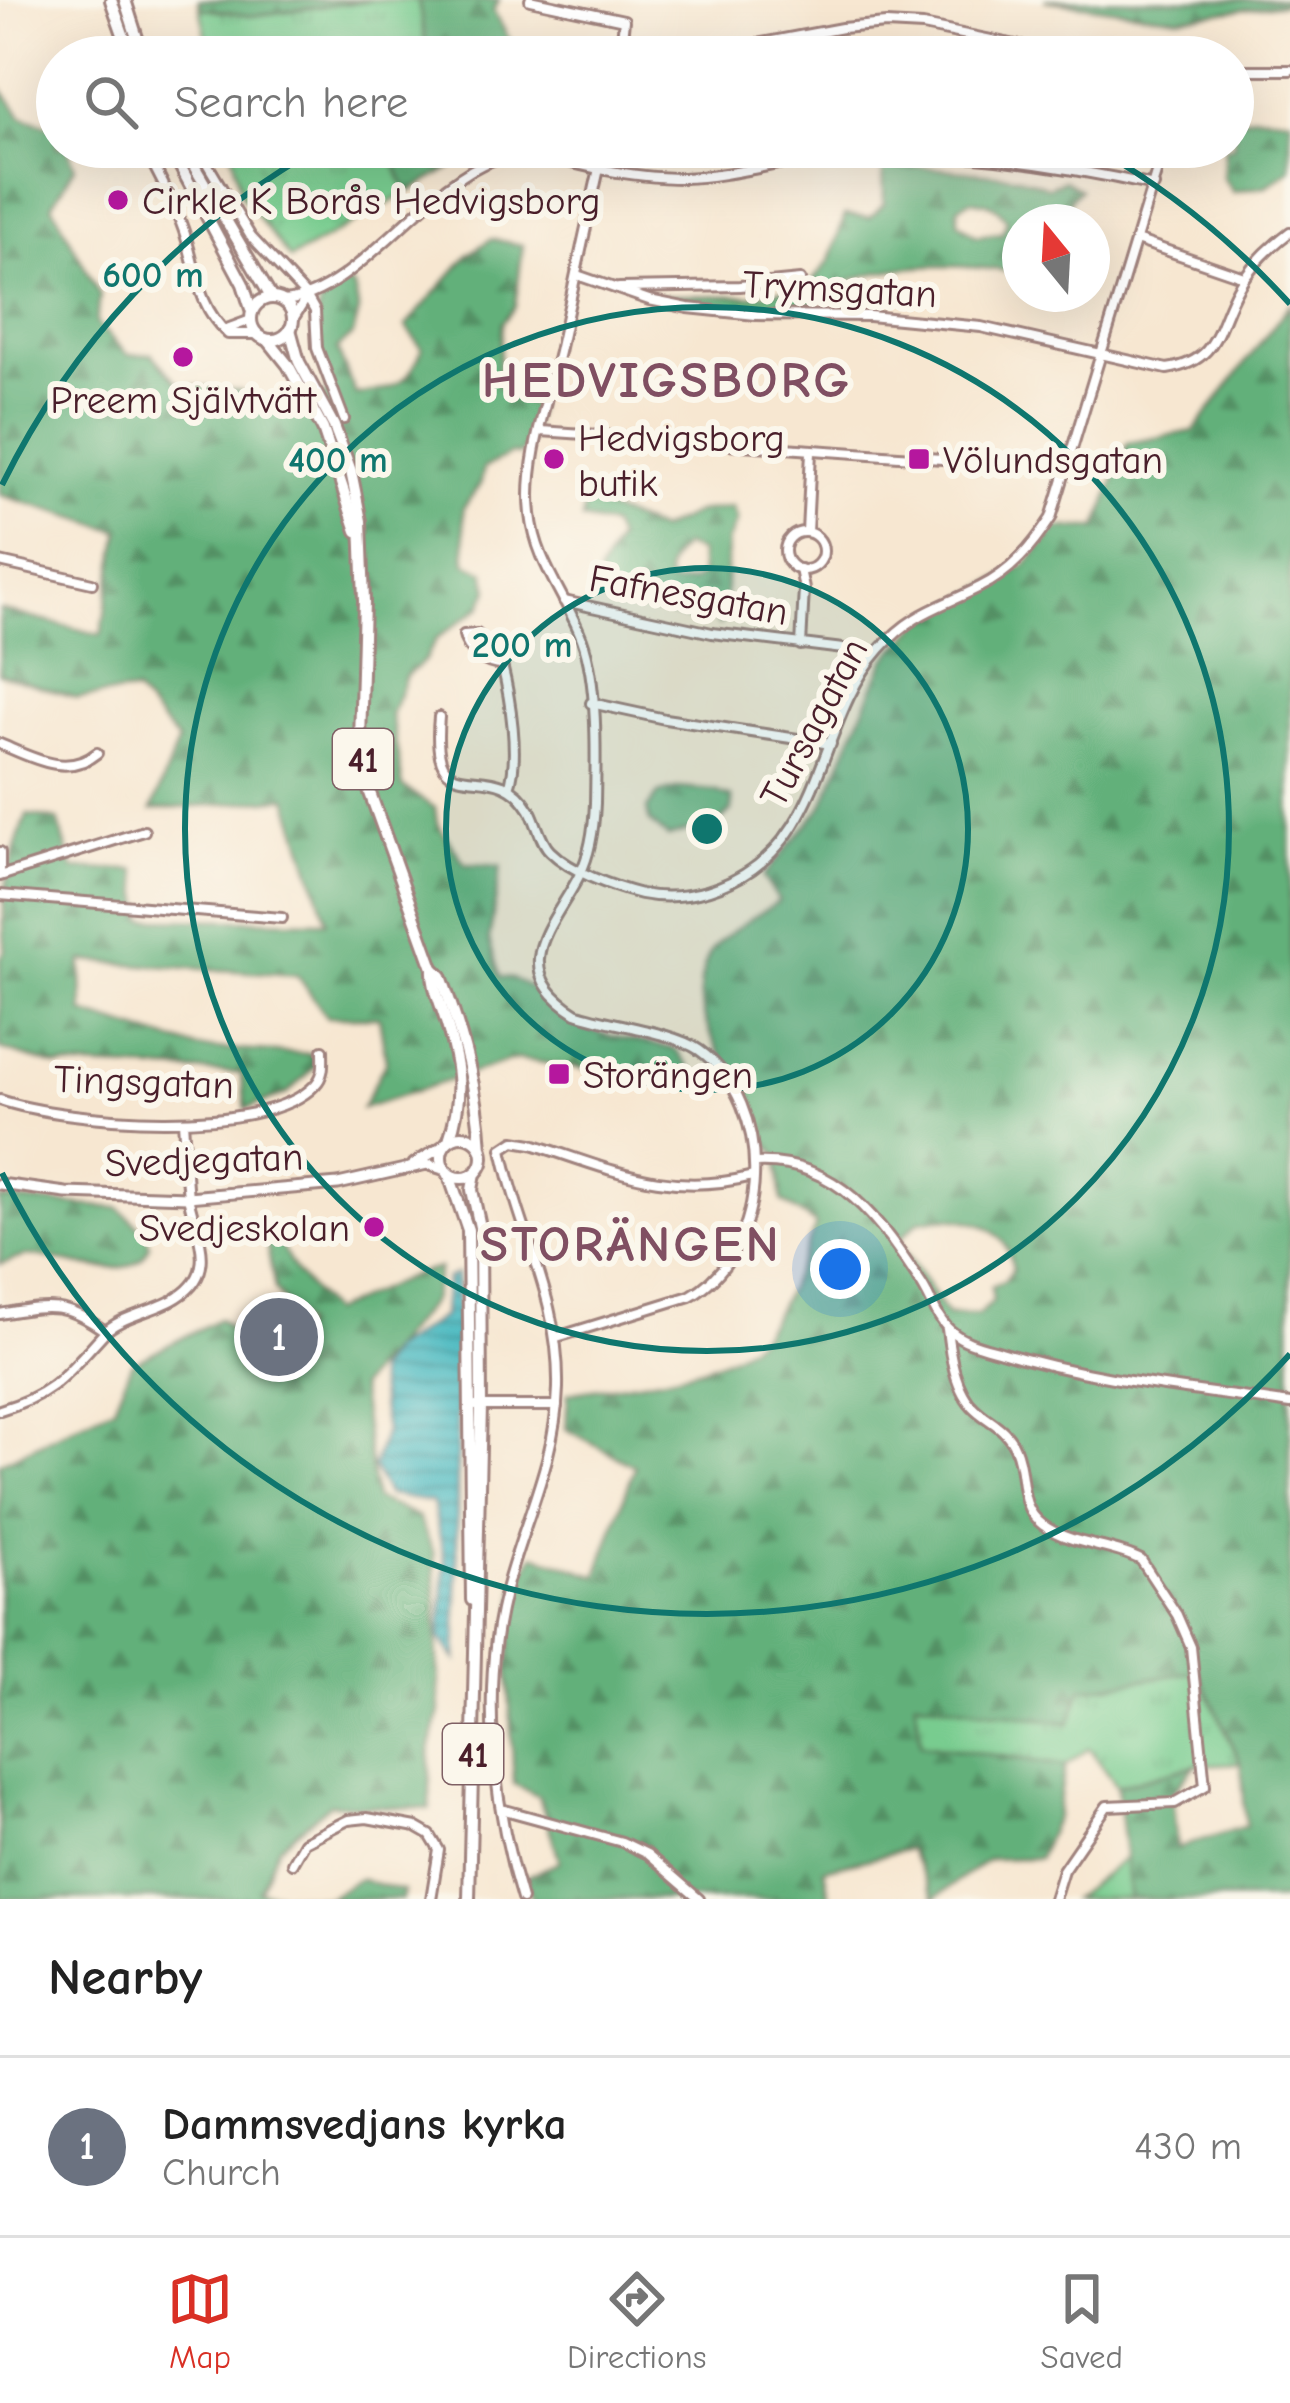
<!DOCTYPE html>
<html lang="en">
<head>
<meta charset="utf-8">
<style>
	body { margin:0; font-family:"Comic Neue",sans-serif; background:#f6f6f6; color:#222 }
	.compass { position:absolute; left:1002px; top:204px; width:108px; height:108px; border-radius:50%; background:#fff; box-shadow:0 12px 48px #0002; rotate:342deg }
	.you { position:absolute; left:840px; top:1269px; width:42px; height:42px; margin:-30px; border:9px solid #fff; border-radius:50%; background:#1a73e8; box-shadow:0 0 0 18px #1a73e833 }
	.badge { display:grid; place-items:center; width:78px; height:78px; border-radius:50%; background:#d93025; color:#fff; font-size:39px; font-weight:700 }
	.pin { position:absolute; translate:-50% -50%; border:6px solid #fff; box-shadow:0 3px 12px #0006 }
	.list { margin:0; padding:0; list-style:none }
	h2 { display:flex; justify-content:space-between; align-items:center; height:156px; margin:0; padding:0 48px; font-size:51px }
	h2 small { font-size:39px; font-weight:400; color:#767676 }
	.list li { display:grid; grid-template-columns:78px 1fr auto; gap:36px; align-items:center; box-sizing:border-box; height:180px; padding:0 48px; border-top:3px solid #e0e0e0 }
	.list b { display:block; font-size:45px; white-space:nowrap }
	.list p { margin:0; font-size:39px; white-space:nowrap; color:#767676 }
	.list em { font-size:39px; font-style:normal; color:#767676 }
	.icon { flex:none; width:66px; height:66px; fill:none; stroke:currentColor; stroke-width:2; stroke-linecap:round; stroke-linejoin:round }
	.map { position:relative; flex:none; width:1290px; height:1899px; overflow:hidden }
	.search { position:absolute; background:#fff; box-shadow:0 12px 48px #0002; left:36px; right:36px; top:36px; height:132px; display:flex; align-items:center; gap:30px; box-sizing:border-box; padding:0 42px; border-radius:66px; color:#767676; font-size:45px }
	.sheet { height:336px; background:#fff }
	nav { display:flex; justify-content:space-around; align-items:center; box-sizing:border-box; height:168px; border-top:3px solid #e0e0e0; background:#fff; font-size:33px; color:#767676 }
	nav a { display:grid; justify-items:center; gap:6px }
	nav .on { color:#d93025 }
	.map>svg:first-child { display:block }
	.grass { fill:url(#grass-tufts); stroke:#61765d; stroke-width:3 }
	.forest { fill:url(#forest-firs); stroke:#566852; stroke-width:3; fill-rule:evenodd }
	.water { fill:url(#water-rules); stroke:#4a6c76; stroke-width:3 }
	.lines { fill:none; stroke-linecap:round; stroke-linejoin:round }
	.minor-casing { stroke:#a0837e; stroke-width:14 }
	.tertiary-casing { stroke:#a0837e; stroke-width:15 }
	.primary-casing { stroke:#a0837e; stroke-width:16 }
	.minor { stroke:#fff; stroke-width:8 }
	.tertiary { stroke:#fff; stroke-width:9 }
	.primary { stroke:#fff; stroke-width:10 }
	.ring { fill:none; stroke:#0f766e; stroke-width:6 }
	.poi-dot { fill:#b5179e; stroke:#fbf7ec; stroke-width:4.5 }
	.labels { text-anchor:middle; stroke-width:12; stroke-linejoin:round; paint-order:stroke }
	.shield { fill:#fbf7ec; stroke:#7f6065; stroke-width:3 }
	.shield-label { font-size:36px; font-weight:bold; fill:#4a1f2b }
	.poi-label { font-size:39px; fill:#4a1f2b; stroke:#fbf7ec; text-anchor:start }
	.street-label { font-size:39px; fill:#4a1f2b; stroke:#fbf7ec }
	.district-label { font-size:51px; font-weight:bold; letter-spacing:3px; fill:#804f62; stroke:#fbf7ec }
	.centre { fill:#0f766e; stroke:#fbf7ec; stroke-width:6 }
	.ring-label { font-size:36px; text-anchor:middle; font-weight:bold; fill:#0f766e; stroke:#fbf7ec; stroke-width:12; stroke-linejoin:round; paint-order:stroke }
</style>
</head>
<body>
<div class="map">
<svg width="1290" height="1899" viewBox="0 0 1290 1899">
	<defs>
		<pattern id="grass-tufts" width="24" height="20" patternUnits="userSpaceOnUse" patternTransform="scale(3)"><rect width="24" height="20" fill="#78cc8f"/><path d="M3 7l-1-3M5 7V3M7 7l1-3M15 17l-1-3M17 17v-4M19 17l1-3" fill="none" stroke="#69af7c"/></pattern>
		<pattern id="forest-firs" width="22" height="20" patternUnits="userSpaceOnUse" patternTransform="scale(3)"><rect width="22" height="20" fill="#62b07a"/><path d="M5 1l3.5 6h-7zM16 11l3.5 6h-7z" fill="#538f64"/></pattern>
		<pattern id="water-rules" width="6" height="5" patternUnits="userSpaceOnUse" patternTransform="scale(3)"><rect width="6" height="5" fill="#4bbac1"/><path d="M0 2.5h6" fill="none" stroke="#40979d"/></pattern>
	</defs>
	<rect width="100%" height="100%" fill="#fbf7ec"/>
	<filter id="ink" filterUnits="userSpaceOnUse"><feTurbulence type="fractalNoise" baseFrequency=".00833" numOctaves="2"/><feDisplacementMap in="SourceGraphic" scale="24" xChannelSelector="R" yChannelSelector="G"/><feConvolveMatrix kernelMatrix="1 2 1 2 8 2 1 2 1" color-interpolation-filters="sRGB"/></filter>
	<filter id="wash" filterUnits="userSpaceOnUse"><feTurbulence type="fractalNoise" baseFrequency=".004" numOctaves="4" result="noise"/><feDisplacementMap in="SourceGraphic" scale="48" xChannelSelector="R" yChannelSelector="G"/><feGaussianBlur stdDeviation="2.7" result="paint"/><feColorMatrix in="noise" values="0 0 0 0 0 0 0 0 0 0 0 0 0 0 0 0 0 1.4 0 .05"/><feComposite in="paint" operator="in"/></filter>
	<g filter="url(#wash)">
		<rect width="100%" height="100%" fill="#f7e7d1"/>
		<!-- grass -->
		<g class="grass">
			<path d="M371,0H418L428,57H211L200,8L250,16Z"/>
			<path d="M231,147H382L397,167L407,193L290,259L241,195Z"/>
			<path d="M1198,1671L1241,1763L1196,1765L1117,1786L1089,1748L1065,1766L921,1744L915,1699L1069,1722L1081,1689Z"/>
			<path d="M1125,1858L1130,1899H1072Z"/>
		</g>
		<!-- forest -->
		<g class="forest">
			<path d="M198,0H371L250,16L200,8Z"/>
			<path d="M418,0H499L493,10L513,46L511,57H428Z"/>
			<path d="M1044,0H1290V3L1180,18Z"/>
			<path d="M0,86L23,117L57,128V147H67L75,167L52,205L100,296L96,323L128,355L152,354L179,384L240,391L273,410L328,394L314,331L320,303L341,281L354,287L359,311L353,335L337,349L356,395C393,389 409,385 422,349L406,326L469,254L491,239L523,245L515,307L502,323L497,386L537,408L528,444L519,455L511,454L484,468L480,486L463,508L466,563L485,572L489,590L481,607L437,638L425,660L406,676L391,715L403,787L435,808L437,823L465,864L501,866L489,940L500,977C530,979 541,1001 564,1017C597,1039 640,1039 676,1050L690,1067V1074L676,1081L516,1059L362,1108L386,1061L379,1017H327L297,975L82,961L83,1013L197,1048L314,1054L316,1066L287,1094L246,1109L241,1073L56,1066L0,1049V960L5,949C0,898 8,861 27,815L58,820L73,869L136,870L144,919L327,921L288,798L152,810L178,741L135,692L77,698L0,674V610L101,635L120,531L0,495Z"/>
			<path d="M1255,115L1290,118V170L1267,186L1233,192L1223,177L1225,147H1233L1236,121Z"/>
			<path d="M383,147H488L407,193L397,167Z"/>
			<path d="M891,164L1017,176L1048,187L1064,180L1080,189L1071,199L1060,222H1020V273C965,264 898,261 845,283C832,288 819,302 805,305C764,314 698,304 657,295L748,296L809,285L830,260L845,215L870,218L884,203L883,169ZM971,200C989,202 998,205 1007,221L1002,233L976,236L958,222V207Z"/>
			<path d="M1290,304V1899H1130L1117,1786L1196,1765L1172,1793L1177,1848L1246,1826L1241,1763L1198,1671L1082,1689L1070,1723L915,1700L921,1744L1065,1766L1057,1815L1038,1858L988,1859L934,1899L909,1849L824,1869L830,1899H533L526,1877L560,1861L539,1797L514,1784L508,1670L516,1588L534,1554L597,1576L635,1466L566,1429L568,1393C622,1383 712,1378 755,1340C779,1318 802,1256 816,1225L782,1201L777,1154C758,1136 754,1111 741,1089C716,1045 683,1002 711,951C720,936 763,912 779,901L763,877L822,807L885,660L924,619L1026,565L1057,528H1097L1128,443L1194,431ZM948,1218C984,1222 1006,1230 1013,1269L1005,1280L991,1287L993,1301L978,1315H947L898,1241L919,1221Z"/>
			<path d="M585,501L659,530L698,512L732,507L737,521L727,543L725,616L719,625L715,616L695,614L690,619L596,598L599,572L617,540L611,526L582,520ZM683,546L699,552L701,576L693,582L671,585C661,569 673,556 683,546Z"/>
			<path d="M679,788L715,791L732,798V810L719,822L668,837L649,821L647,809L658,794Z"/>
			<path d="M0,1199L119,1208L145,1232L150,1245C132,1292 60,1254 28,1256C19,1257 9,1262 0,1264Z"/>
			<path d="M265,1234H274L296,1273L330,1312L416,1274L439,1268L432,1301L359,1387L375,1499L418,1517L434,1553L440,1712L430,1750V1809L330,1804L279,1846L259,1891L326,1898L359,1879L404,1891L402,1899H0V1463L114,1406L131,1364L219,1319L275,1366L303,1326L275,1290Z"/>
		</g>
		<!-- water -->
		<path class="water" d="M457,1274V1660L440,1639L445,1561L432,1502L387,1495L373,1467L385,1431L376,1373L390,1351L443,1316L446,1279Z"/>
	</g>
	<g filter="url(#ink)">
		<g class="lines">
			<defs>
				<g id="minor">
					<path d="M530,0L624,20L620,57"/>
					<path d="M620,56H692L842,28L886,24L923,26L1074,57"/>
					<path d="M1233,70H1290"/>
					<path d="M144,147C157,172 171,197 181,223C197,263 194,303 228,334H258"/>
					<path d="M205,160L251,237L307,297L315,311L317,348L344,419"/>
					<path d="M1136,240L1244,277"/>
					<path d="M577,275L649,300L688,308L756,315L869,316L981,327L1167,369C1220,361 1216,327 1238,288C1250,266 1270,247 1290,232"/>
					<path d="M619,288L740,286L800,280"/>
					<path d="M283,301C355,296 423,185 493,160C530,146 564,163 600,169C626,174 656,178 682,178C734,177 785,159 836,155C941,147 1052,163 1154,186"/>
					<path d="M293,319L307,297"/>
					<path d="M224,330L251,320"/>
					<path d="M541,431L1069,468"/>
					<path d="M807,532L811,452"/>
					<circle cx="804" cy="551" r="19"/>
					<path d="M0,562L92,583"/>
					<path d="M800,569L804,589L801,645"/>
					<path d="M564,601L712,633L876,653"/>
					<path d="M502,665C486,665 467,651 464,635L477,634L498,654L502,665C510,697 520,757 509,788"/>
					<path d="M591,703L665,719L831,744"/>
					<path d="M439,717C429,821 493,747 530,810C537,823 540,841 550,851C571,872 613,887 641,894C671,900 703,895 730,882C827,837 817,720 880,649C913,612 939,608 980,587C1011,572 1032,547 1051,518L1164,147"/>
					<path d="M0,744C31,757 67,778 97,753"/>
					<path d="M0,852V870"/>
					<path d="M0,876L144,831"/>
					<path d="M0,895L282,918"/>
					<path d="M0,1100C65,1122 265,1139 315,1085C325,1075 323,1063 323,1050"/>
					<path d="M754,1163C838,1158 880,1221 922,1285C931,1299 938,1321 951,1331C964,1343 984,1347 1001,1352C1095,1381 1194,1389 1290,1404"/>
					<path d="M0,1314C48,1306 63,1301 105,1331"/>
					<path d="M947,1329C950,1354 955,1391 975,1409C990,1423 1006,1427 1015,1448C1027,1475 1016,1505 1043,1525C1072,1546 1111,1544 1141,1560L1177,1615L1191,1647L1205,1786L1175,1803L1107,1806L1063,1870L1054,1899"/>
					<path d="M557,1337L690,1296C772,1250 776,1104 699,1050C673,1032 610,1025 576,1013C503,968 556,923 580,874C591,852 594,827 595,803C596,756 598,683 582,639C566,595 536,563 531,514C525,462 547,402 559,352C574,284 588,215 604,147"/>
					<path d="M476,1406H557"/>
					<path d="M0,1410C54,1394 66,1374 103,1334C119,1316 157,1311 178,1297C220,1270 195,1234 188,1196C185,1172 185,1146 183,1121"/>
					<path d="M501,1809L622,1842L647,1854L699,1899"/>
					<path d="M292,1863L304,1842L348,1820L367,1818L416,1827L430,1835L439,1850L431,1899"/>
					<path d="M522,1899C492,1802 479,1681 508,1582C526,1517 556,1457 558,1388C560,1296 519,1234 502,1149L514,1141L532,1144C611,1169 668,1198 753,1176"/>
				</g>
				<g id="tertiary">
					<path d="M414,1164L445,1145"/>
					<path d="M0,1184L66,1193L188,1197L338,1184L427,1164L446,1170"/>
				</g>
				<g id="primary">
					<path d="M111,0L131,57"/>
					<path d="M125,0L143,57"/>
					<path d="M170,147L243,284L252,312"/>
					<path d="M183,147L271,297"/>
					<circle cx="272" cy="319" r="21"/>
					<path d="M290,329L299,362L334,426L351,471L361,521L364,601L360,741L365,779L433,968L441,976C462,1034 478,1088 481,1149"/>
					<path d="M268,340L288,365L323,429L357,531"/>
					<path d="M433,968C432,985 439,999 444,1015C459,1063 465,1092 449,1140"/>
					<circle cx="462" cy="1157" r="21"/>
					<path d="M448,1172L468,1230L472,1600"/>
					<path d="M469,1899L481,1406L480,1227L472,1190L475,1173"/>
				</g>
			</defs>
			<!-- minor casing -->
			<use href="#minor" class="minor-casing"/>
			<!-- tertiary casing -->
			<use href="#tertiary" class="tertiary-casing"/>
			<!-- primary casing -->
			<use href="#primary" class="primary-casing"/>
			<!-- minor -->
			<use href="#minor" class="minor"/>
			<!-- tertiary -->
			<use href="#tertiary" class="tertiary"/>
			<!-- primary -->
			<use href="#primary" class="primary"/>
		</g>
	</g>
	<!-- distance rings -->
	<circle cx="707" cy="829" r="261" fill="#0f766e" fill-opacity=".12"/>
	<g class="ring">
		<circle cx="707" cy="829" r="261"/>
		<circle cx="707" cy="829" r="522"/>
		<path d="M1290 1354A784 784 0 0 1 2 1173M2 485A784 784 0 0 1 315 150M571 57A784 784 0 0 1 843 57M1099 150A784 784 0 0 1 1290 304"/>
	</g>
	<!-- markers -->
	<g class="poi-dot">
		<circle cx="118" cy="200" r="12"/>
		<circle cx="183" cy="357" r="12"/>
		<circle cx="554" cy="459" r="12"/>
		<rect x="907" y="447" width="24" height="24" rx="6"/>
		<rect x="547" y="1062" width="24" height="24" rx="6"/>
		<circle cx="374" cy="1227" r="12"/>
	</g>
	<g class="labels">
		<!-- shield labels -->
		<g class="shield">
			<rect x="333" y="729" width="60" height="60" rx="9"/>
			<rect x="443" y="1724" width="60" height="60" rx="9"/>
		</g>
		<g class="shield-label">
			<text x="363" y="772">41</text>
			<text x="473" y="1767">41</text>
		</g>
		<!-- poi labels -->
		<g class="poi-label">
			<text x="142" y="214">Cirkle K Borås Hedvigsborg</text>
			<text x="183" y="413" text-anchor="middle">Preem Självtvätt</text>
			<text x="578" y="451">Hedvigsborg<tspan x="578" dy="45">butik</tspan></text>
			<text x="943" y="473">Völundsgatan</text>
			<text x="583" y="1088">Storängen</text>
			<text x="350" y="1241" text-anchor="end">Svedjeskolan</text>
		</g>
		<!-- street labels -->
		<g class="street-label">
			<text transform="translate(840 288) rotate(3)" y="14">Trymsgatan</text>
			<text transform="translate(689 594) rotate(10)" y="14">Fafnesgatan</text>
			<text transform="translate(813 722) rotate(-62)" y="14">Tursagatan</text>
			<text transform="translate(144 1081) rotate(2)" y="14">Tingsgatan</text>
			<text transform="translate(204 1159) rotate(-2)" y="14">Svedjegatan</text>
		</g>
		<!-- district labels -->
		<g class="district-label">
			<text x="667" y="397">HEDVIGSBORG</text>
			<text x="631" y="1261">STORÄNGEN</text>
		</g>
	</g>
	<circle cx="707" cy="829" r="18" class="centre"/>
	<g class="ring-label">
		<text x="153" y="287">600 m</text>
		<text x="338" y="472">400 m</text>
		<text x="522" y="657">200 m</text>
	</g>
</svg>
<svg class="compass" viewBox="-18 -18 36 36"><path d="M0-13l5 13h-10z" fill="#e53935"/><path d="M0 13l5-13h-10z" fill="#767676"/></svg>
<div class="you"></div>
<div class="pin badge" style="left:279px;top:1337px;background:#6b7280">1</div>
<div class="search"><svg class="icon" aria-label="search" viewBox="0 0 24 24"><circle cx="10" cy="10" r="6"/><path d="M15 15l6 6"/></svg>Search here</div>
</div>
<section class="sheet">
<h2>Nearby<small></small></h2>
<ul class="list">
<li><span class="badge" style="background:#6b7280">1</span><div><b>Dammsvedjans kyrka</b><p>Church</p></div><em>430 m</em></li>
</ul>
</section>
<nav>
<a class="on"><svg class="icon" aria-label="map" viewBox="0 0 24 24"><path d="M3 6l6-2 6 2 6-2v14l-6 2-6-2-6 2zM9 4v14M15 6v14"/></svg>Map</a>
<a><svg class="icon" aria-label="directions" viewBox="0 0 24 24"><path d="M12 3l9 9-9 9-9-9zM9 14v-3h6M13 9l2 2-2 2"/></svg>Directions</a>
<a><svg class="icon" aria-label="saved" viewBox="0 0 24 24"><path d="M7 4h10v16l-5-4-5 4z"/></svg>Saved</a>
</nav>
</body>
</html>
